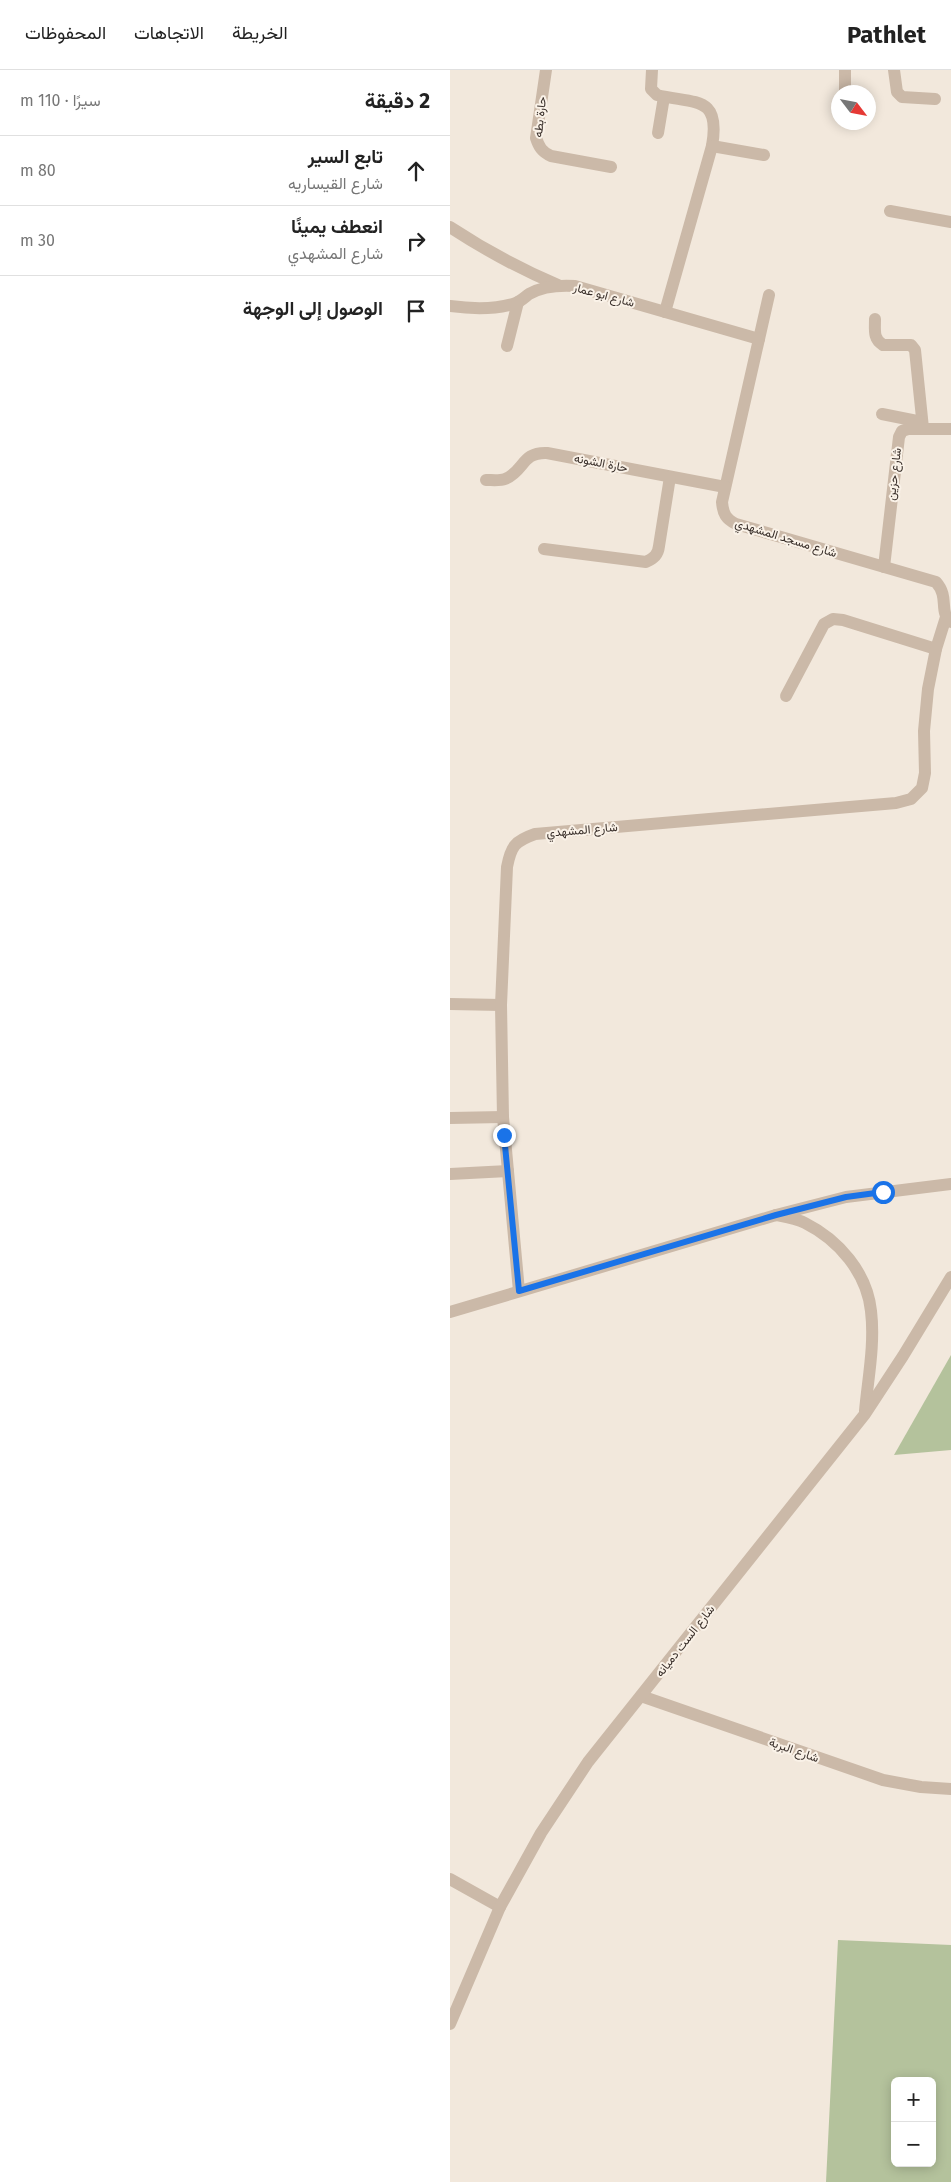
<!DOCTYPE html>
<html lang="ar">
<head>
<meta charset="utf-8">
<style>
	body { margin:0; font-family:"Fira Sans",Vazirmatn,sans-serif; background:#f2f2f2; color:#222; direction:rtl }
	.controls { position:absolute; right:15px; bottom:15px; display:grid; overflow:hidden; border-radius:8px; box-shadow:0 2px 12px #0003 }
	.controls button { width:45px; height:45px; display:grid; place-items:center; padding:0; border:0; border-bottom:1px solid #e0e0e0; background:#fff; color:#222; font:25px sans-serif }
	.compass { position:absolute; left:381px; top:15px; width:45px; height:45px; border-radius:50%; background:#fff; box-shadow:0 2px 12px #0003; rotate:122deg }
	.stop { position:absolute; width:15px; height:15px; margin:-11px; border:4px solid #1a73e8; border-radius:50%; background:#fff }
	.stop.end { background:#1a73e8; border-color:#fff; box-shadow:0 1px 5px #0008 }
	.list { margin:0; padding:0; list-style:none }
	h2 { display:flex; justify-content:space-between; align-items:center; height:65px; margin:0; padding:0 20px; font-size:21px }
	h2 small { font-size:16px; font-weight:400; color:#767676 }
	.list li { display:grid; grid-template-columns:32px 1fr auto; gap:15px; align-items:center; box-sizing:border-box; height:70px; padding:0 20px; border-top:1px solid #e0e0e0 }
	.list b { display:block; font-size:19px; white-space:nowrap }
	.list p { margin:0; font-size:16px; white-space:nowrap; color:#767676 }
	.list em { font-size:16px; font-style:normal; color:#767676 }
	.icon { flex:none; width:28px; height:28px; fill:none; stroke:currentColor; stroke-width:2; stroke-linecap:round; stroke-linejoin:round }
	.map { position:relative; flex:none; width:501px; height:2112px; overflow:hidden; direction:ltr }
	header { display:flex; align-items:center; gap:30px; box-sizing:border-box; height:70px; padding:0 25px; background:#fff; border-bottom:1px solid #e0e0e0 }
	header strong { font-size:24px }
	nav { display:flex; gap:28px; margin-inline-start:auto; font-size:18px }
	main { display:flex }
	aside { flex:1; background:#fff }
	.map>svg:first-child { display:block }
	.green { fill:#b4c29c; fill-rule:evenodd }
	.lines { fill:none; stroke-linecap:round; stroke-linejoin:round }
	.minor { stroke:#cbb9a8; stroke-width:12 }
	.tertiary { stroke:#cbb9a8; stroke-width:12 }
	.route { stroke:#1a73e8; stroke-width:6 }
	.labels { text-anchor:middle; stroke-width:4; stroke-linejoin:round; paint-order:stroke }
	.street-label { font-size:12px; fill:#372d28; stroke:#faf2e8 }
</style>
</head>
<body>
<header>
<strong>Pathlet</strong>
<nav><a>الخريطة</a><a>الاتجاهات</a><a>المحفوظات</a></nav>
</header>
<main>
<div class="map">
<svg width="501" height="2112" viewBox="0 0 501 2112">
	<rect width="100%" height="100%" fill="#f2e8dc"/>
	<!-- green -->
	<g class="green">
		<path d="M501,1285V1380L444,1385Z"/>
		<path d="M388,1870L501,1875V2112H376ZM445,2011H482V2093H445Z"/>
	</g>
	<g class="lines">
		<!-- minor -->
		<g class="minor">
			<path d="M96,0L86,68C89,77 92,82 101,86L161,97"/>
			<path d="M202,0L201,19L207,25C245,34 271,25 262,76L215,242"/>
			<path d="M395,0V22"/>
			<path d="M444,0L447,22L452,27L485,29"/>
			<path d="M208,63L214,27"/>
			<path d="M262,76L314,85"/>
			<path d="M440,141L501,152"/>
			<path d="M0,157C35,180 70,199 108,215"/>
			<path d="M319,225L272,432C273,444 276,449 286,454L486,512C500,528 488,541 501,552"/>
			<path d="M0,236C22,239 45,240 66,233C71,231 75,227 79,224C93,216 109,215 125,216L309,269"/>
			<path d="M425,249C425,260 423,269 433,275H461L465,280L473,358"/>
			<path d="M57,276L68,232"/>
			<path d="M432,344L472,352"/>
			<path d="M36,410C42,410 50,411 55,409C75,401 71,382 97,383L275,417"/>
			<path d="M94,479L196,492C204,488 208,485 209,476L220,407"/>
			<path d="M434,497L449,367L452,361L458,359H501"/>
			<path d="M336,626L374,554L383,549L393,550L486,579"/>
			<path d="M0,934L51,935"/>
			<path d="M0,1048L53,1047"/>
			<path d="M0,1104L58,1101"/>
			<path d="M69,1221L53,1047L51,935L57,797C61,776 65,771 85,764L446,733L461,729L472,718L475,703L474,661L478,619L486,579L496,547"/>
			<path d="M0,1242L326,1145L396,1127L501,1114"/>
			<path d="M191,1626L433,1710L471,1717L501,1719"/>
			<path d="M0,1809L50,1837"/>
		</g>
		<!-- tertiary -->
		<g class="tertiary">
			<path d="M326,1145C336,1147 347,1149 355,1153C389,1170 417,1203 421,1241C425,1274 418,1308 415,1341"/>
			<path d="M0,1954L50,1837L91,1763L138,1692L415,1344L453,1286L501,1207"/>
		</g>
	</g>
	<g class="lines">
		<!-- route -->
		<path class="route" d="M54,1065L69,1221L326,1145L396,1127L433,1122"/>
	</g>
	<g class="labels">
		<!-- street labels -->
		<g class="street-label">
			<text transform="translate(90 47) rotate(-84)" y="4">حارة بطه</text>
			<text transform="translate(154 225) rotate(15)" y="4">شارع ابو عمار</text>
			<text transform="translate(151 393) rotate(11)" y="4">حارة الشونه</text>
			<text transform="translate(444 404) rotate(-83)" y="4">شارع حزين</text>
			<text transform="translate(336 468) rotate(17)" y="4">شارع مسجد المشهدي</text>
			<text transform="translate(132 760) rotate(-5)" y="4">شارع المشهدي</text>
			<text transform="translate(235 1571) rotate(-52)" y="4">شارع الست دميانه</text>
			<text transform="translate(344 1680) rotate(19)" y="4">شارع البربة</text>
		</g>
	</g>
</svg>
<div class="controls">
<button>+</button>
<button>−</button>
</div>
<svg class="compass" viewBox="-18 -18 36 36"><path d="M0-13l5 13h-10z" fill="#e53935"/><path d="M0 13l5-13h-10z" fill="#767676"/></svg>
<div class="stop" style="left:433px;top:1122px"></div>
<div class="stop end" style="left:54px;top:1065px"></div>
</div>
<aside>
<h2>2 دقيقة<small>سيرًا · 110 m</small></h2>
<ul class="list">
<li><svg class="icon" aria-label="ahead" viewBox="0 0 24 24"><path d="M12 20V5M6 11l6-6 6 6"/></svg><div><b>تابع السير</b><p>شارع القيساريه</p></div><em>80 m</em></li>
<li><svg class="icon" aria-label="right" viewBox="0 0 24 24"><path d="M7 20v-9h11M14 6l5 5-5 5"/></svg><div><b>انعطف يمينًا</b><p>شارع المشهدي</p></div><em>30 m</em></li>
<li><svg class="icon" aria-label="arrive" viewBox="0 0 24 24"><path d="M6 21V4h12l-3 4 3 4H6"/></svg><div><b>الوصول إلى الوجهة</b></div></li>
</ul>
</aside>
</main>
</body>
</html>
